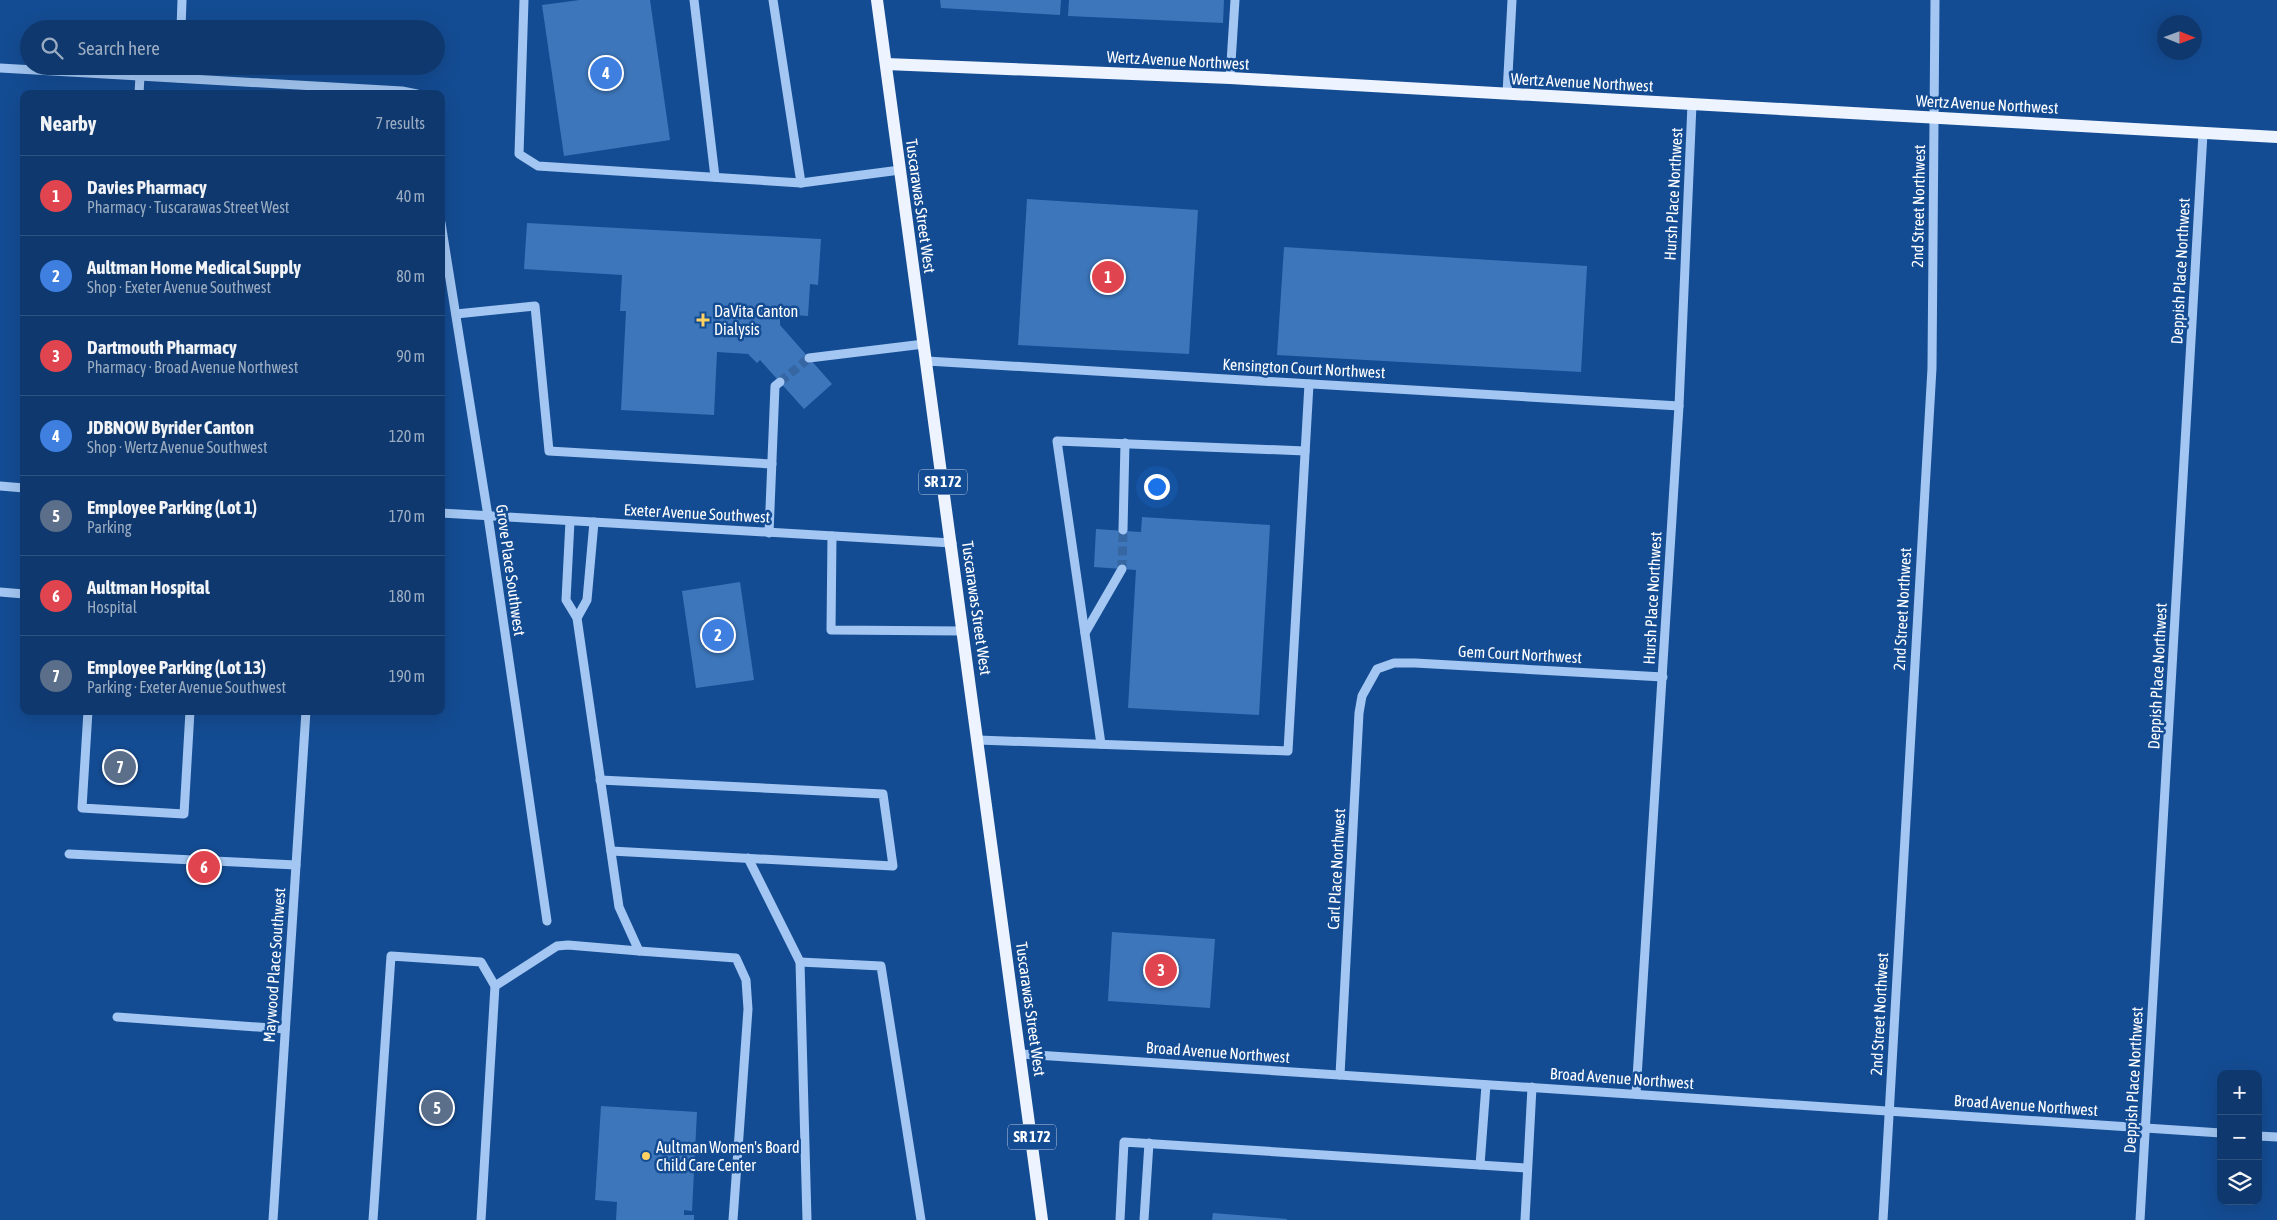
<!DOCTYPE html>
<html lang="en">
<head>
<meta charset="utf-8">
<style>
	body { margin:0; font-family:"Asap Condensed",sans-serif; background:#1d4476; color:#f1f3f6 }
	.controls { position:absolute; right:15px; bottom:15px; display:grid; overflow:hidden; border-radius:10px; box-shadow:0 5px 20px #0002 }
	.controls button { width:45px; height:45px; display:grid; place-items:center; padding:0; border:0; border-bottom:1px solid #2f5381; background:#0f396e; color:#f1f3f6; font:25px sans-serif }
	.compass { position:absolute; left:2157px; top:15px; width:45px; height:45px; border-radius:50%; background:#0f396e; box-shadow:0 5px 20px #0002; rotate:91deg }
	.you { position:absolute; left:1156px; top:486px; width:18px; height:18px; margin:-12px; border:4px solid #fff; border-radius:50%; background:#1a73e8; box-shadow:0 0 0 8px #1a73e833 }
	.badge { display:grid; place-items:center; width:32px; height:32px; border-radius:50%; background:#ffd163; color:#fff; font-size:16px; font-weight:700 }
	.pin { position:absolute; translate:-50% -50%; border:2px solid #fff; box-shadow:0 1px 5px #0006 }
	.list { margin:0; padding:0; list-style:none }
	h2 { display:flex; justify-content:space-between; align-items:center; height:65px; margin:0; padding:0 20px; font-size:21px }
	h2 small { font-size:16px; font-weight:400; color:#9bacc2 }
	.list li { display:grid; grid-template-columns:32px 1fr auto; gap:15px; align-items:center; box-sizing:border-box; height:80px; padding:0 20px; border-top:1px solid #2f5381 }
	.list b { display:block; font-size:19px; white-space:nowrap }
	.list p { margin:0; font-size:16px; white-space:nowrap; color:#9bacc2 }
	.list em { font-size:16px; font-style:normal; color:#9bacc2 }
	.icon { flex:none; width:28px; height:28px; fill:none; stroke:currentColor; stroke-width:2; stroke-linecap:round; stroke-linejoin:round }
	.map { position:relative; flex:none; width:2277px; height:1220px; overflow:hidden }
	.search { position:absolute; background:#0f396e; box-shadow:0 5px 20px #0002; left:20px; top:20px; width:425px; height:55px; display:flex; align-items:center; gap:12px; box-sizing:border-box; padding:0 18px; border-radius:28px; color:#9bacc2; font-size:19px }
	.panel { position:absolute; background:#0f396e; box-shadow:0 5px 20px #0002; left:20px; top:90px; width:425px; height:625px; border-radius:10px }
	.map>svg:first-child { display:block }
	.building { fill:#3d76bb }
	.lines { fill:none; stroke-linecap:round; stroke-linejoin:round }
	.minor-tunnel { stroke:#3767a3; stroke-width:9; stroke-dasharray:9 4.5; stroke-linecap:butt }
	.minor { stroke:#a3c7f2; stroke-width:9 }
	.major { stroke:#edf4ff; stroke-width:12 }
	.poi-dot { fill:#ffd163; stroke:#144c93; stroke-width:2 }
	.labels { text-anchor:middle; stroke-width:5; stroke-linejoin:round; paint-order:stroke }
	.shield { fill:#144c93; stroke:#b8c9df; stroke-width:1 }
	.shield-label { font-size:15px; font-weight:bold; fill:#fff }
	.street-label { font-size:16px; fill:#fff; stroke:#144c93 }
	.poi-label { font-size:16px; fill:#fff; stroke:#144c93; text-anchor:start }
</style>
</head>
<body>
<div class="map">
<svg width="2277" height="1220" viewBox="0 0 2277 1220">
	<rect width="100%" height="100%" fill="#144c93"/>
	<!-- building -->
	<g class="building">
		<path d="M580,0H650L670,140L564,156L542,5Z"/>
		<path d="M940,0H1061L1060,15L941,8Z"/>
		<path d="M1069,0H1224L1223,23L1068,16Z"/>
		<path d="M1027,199L1198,210L1189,354L1018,345Z"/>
		<path d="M527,223L821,239L818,285L810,284L808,316L780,314V325L832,384L804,409L760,360L757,363L748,354L717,352L714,415L621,410L626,311H620L622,275L524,269Z"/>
		<path d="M1284,247L1587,266L1581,372L1277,355Z"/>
		<path d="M1142,517L1270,525L1259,715L1128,708L1136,570L1094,567L1096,529L1141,532Z"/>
		<path d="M740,582L754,680L696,688L682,591Z"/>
		<path d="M1112,932L1215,939L1210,1008L1108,1001Z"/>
		<path d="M601,1106L697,1112L692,1211L684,1210V1215H694V1220H616L617,1202L595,1200Z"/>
		<path d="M1213,1213L1287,1219V1220H1212Z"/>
	</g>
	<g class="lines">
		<!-- minor-tunnel -->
		<g class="minor-tunnel">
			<path d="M780,382L809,358"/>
			<path d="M1122,569L1123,530"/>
		</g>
		<!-- minor -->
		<g class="minor">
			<path d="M524,0L519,154L538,166L801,183L900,170"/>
			<path d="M694,0L715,177"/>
			<path d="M773,0L801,183"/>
			<path d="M181,29L182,0"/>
			<path d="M0,68L402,91L417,94"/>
			<path d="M179,78V66"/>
			<path d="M1230,78L1235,0"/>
			<path d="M139,94L140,76"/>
			<path d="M1507,94L1512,0"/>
			<path d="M441,223L488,516L547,921"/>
			<path d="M456,314L535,306L549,451L772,464"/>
			<path d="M809,358L924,344"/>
			<path d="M927,361L1679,406"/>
			<path d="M0,486L24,488"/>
			<path d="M441,513L952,543"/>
			<path d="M570,521L566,600L577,618L619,907L639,951L736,958L746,980L748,1009L733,1220"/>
			<path d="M1123,530L1125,443"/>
			<path d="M769,533L775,386L780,382"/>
			<path d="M832,536L831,630L963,631"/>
			<path d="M0,592L24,594"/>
			<path d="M577,618L587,600L594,522"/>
			<path d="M1085,633L1122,569"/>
			<path d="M88,711L82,808L184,814L190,711"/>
			<path d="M978,740L1288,751L1309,384"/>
			<path d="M1101,744L1057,441L1305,451"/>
			<path d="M600,780L883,794L893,866L611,851"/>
			<path d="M69,854L296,865"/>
			<path d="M748,858L800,962L807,1220"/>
			<path d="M800,962L881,966L921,1220"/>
			<path d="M495,986L557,946L568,945L639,951"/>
			<path d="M117,1017L285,1029"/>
			<path d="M1021,1054L2221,1133"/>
			<path d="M1340,1075L1359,713L1362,696L1377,669L1394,663H1415L1663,677"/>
			<path d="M1636,1094L1679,406L1692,104"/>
			<path d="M2258,1136L2277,1137"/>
			<path d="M1480,1165L1486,1085"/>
			<path d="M273,1220L306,711"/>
			<path d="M373,1220L391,956L481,962L495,986L481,1220"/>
			<path d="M1120,1220L1124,1142L1527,1168"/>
			<path d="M1144,1220L1149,1143"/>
			<path d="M1525,1220L1532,1087"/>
			<path d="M1883,1220L1932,368L1935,0"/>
			<path d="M2140,1220L2203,133"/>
		</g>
		<!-- major -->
		<g class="major">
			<path d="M877,0L1042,1220"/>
			<path d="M886,64L1230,78L2277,137"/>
		</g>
	</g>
	<!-- markers -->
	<g class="poi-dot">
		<path d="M700.5 312.5h5v5h5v5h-5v5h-5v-5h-5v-5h5z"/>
		<circle cx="646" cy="1156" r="5"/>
	</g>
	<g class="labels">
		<!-- shield labels -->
		<g class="shield">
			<rect x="919" y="469.5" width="48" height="25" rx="4"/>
			<rect x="1008" y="1124.5" width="48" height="25" rx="4"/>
		</g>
		<g class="shield-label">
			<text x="943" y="487">SR 172</text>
			<text x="1032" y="1142">SR 172</text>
		</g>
		<!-- street labels -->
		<g class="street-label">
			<text transform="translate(1178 60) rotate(3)" y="6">Wertz Avenue Northwest</text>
			<text transform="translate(1582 82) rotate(3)" y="6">Wertz Avenue Northwest</text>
			<text transform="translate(1987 104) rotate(3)" y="6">Wertz Avenue Northwest</text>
			<text transform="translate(1673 194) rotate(-87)" y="6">Hursh Place Northwest</text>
			<text transform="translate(921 206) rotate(82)" y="6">Tuscarawas Street West</text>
			<text transform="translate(1918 206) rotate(-89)" y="6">2nd Street Northwest</text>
			<text transform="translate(2180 271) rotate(-87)" y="6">Deppish Place Northwest</text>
			<text transform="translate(1304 368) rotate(3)" y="6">Kensington Court Northwest</text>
			<text transform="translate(697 513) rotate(3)" y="6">Exeter Avenue Southwest</text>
			<text transform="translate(511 570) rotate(82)" y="6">Grove Place Southwest</text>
			<text transform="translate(1652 598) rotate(-87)" y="6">Hursh Place Northwest</text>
			<text transform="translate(977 608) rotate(82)" y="6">Tuscarawas Street West</text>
			<text transform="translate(1902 609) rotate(-87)" y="6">2nd Street Northwest</text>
			<text transform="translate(1520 654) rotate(3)" y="6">Gem Court Northwest</text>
			<text transform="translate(2157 676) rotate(-87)" y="6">Deppish Place Northwest</text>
			<text transform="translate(1336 869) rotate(-87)" y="6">Carl Place Northwest</text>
			<text transform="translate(274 965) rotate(-86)" y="6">Maywood Place Southwest</text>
			<text transform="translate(1031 1009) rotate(82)" y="6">Tuscarawas Street West</text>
			<text transform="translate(1879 1014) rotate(-87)" y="6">2nd Street Northwest</text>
			<text transform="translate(1218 1052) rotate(4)" y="6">Broad Avenue Northwest</text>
			<text transform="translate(1622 1078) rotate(4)" y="6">Broad Avenue Northwest</text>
			<text transform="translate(2133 1080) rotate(-87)" y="6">Deppish Place Northwest</text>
			<text transform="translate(2026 1105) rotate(4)" y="6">Broad Avenue Northwest</text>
		</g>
		<!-- poi labels -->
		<g class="poi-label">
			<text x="714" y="317">DaVita Canton<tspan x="714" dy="18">Dialysis</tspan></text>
			<text x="656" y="1153">Aultman Women's Board<tspan x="656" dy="18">Child Care Center</tspan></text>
		</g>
	</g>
</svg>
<div class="controls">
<button>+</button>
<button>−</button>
<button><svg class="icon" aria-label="layers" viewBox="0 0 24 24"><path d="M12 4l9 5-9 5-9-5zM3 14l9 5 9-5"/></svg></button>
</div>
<svg class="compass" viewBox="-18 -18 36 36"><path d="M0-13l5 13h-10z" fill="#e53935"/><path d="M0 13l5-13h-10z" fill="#9bacc2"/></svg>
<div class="you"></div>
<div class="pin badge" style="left:1108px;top:277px;background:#e0444e">1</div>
<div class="pin badge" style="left:718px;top:635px;background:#3f7fe0">2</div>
<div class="pin badge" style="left:1161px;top:970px;background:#e0444e">3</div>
<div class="pin badge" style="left:606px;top:73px;background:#3f7fe0">4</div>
<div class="pin badge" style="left:437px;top:1108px;background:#5c6f8a">5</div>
<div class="pin badge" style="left:204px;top:867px;background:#e0444e">6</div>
<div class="pin badge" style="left:120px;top:767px;background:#5c6f8a">7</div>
<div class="search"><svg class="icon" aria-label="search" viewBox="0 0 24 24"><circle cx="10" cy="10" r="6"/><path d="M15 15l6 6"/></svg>Search here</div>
<section class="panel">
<h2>Nearby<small>7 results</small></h2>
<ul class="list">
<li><span class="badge" style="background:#e0444e">1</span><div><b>Davies Pharmacy</b><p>Pharmacy · Tuscarawas Street West</p></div><em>40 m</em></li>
<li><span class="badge" style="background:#3f7fe0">2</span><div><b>Aultman Home Medical Supply</b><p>Shop · Exeter Avenue Southwest</p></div><em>80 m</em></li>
<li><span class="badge" style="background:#e0444e">3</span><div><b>Dartmouth Pharmacy</b><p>Pharmacy · Broad Avenue Northwest</p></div><em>90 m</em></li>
<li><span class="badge" style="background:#3f7fe0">4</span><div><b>JDBNOW Byrider Canton</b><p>Shop · Wertz Avenue Southwest</p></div><em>120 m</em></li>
<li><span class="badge" style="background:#5c6f8a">5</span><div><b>Employee Parking (Lot 1)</b><p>Parking</p></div><em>170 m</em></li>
<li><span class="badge" style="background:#e0444e">6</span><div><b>Aultman Hospital</b><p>Hospital</p></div><em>180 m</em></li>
<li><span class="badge" style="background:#5c6f8a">7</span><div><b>Employee Parking (Lot 13)</b><p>Parking · Exeter Avenue Southwest</p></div><em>190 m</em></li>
</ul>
</section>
</div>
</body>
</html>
